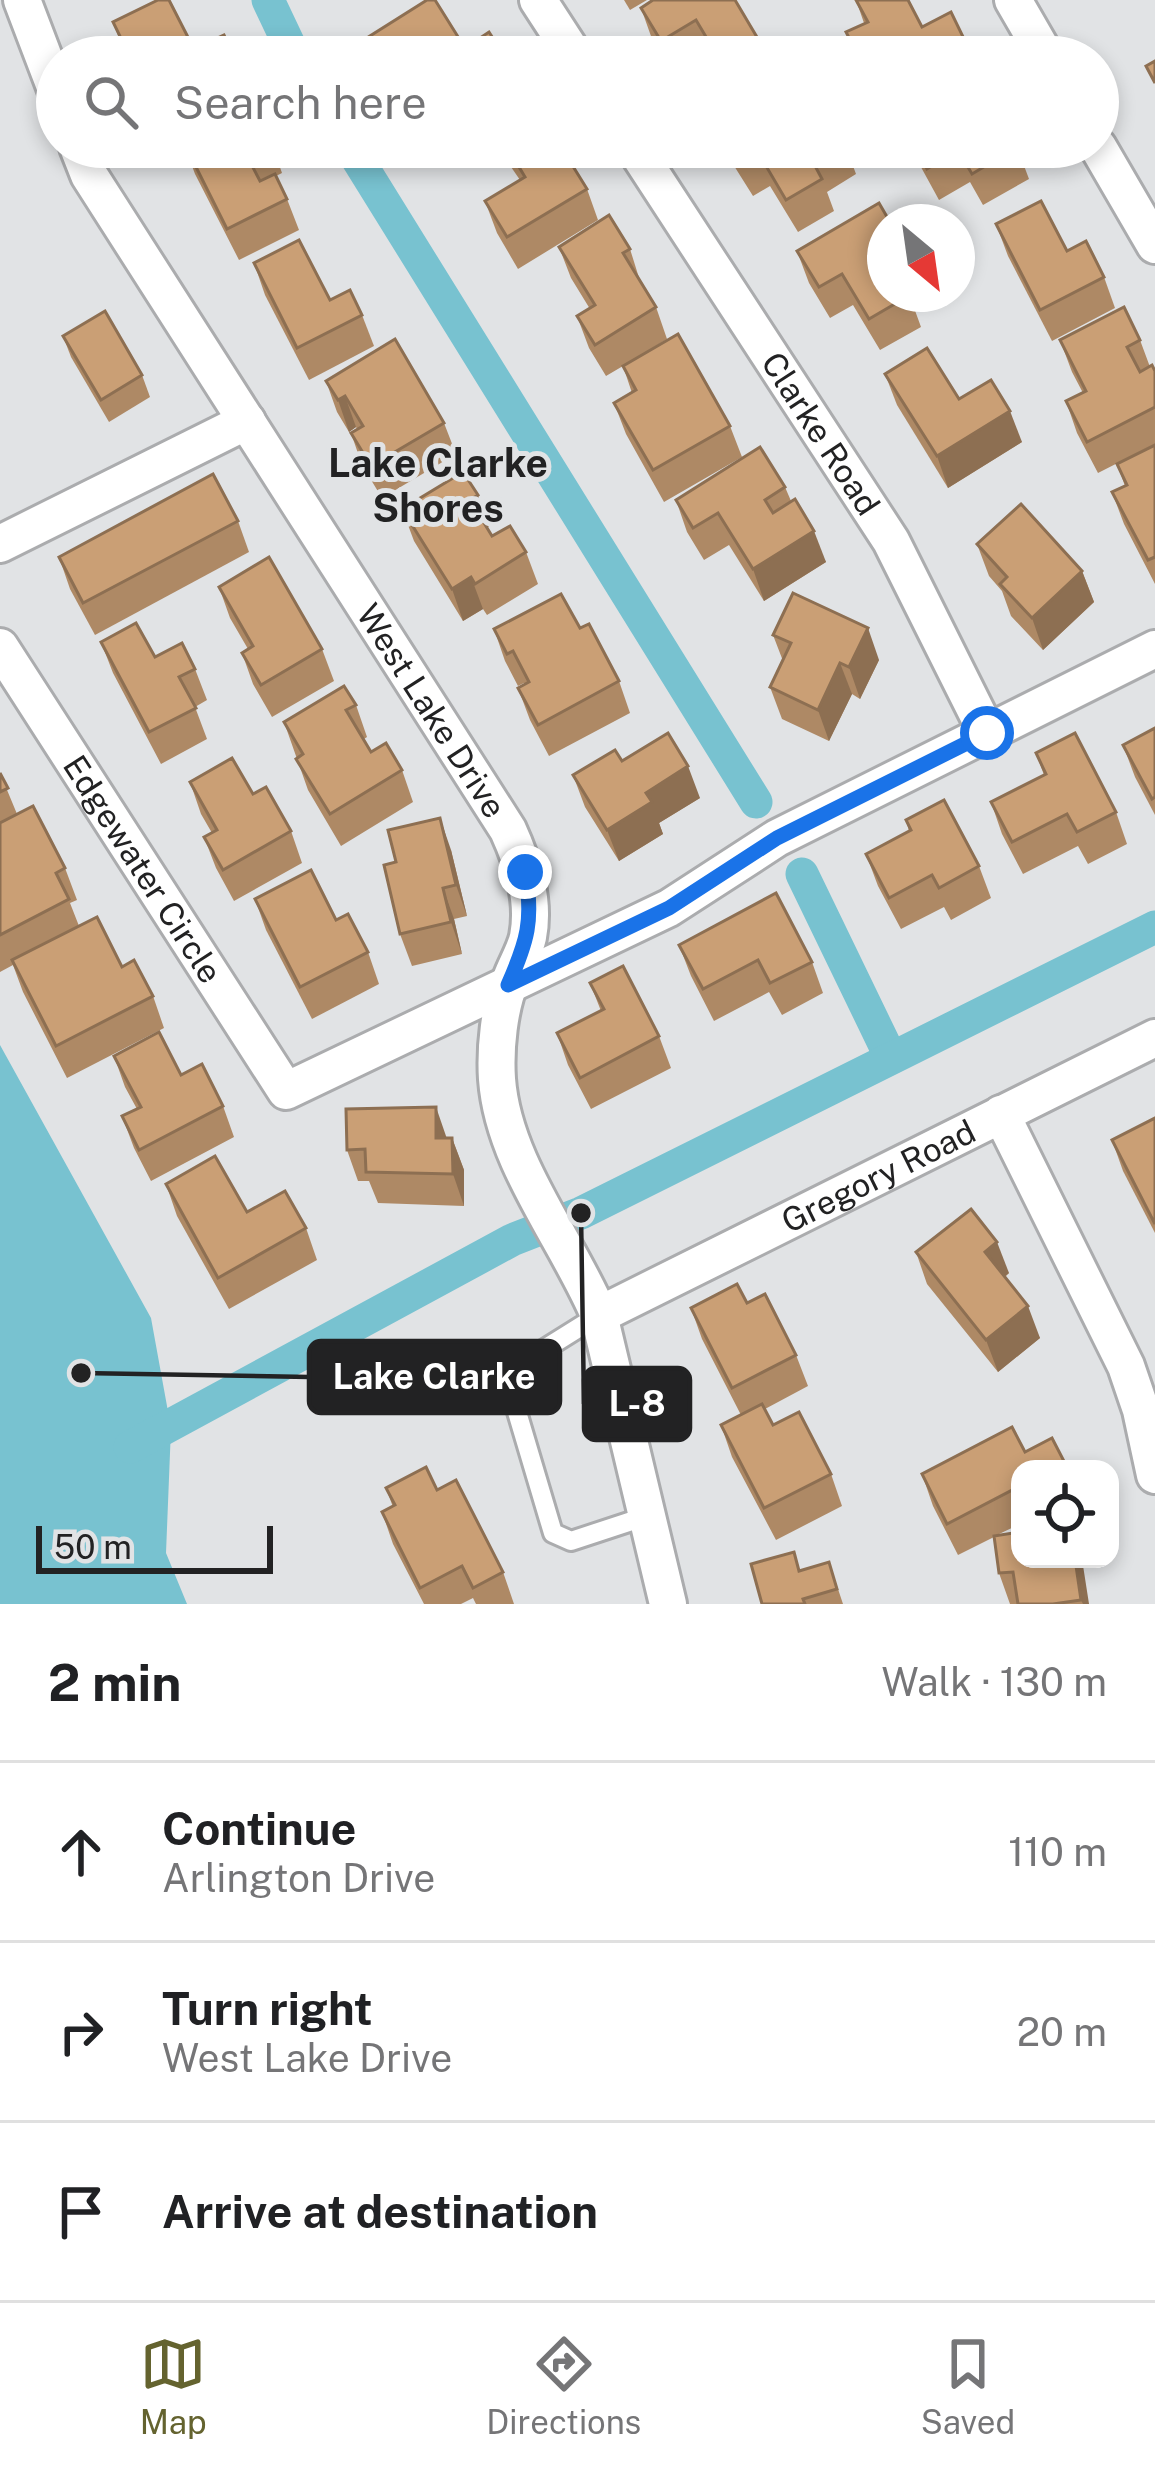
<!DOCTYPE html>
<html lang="en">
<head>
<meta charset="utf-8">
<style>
	body { margin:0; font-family:"Public Sans",sans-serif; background:#f6f6f6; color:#202124 }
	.controls { position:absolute; right:36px; bottom:36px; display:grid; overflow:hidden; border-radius:24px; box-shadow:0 6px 18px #0003 }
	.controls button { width:108px; height:108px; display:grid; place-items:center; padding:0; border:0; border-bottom:3px solid #e0e0e0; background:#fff; color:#202124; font:60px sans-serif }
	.compass { position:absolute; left:867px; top:204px; width:108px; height:108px; border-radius:50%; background:#fff; box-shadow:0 6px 18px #0003; rotate:151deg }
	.scale { position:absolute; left:36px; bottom:30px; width:237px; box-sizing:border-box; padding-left:12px; border:6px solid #222223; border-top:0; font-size:33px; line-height:42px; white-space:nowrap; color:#222223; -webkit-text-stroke:9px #e1e3e5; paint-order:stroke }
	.stop { position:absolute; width:36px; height:36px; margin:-27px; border:9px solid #1a73e8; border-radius:50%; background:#fff }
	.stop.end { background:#1a73e8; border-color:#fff; box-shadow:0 3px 12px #0008 }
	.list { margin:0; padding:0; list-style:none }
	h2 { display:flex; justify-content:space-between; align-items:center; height:156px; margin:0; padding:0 48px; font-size:51px }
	h2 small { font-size:39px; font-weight:400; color:#757577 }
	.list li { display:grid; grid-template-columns:78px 1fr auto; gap:36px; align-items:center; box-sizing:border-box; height:180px; padding:0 48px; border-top:3px solid #e0e0e0 }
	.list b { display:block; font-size:45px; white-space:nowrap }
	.list p { margin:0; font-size:39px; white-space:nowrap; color:#757577 }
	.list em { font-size:39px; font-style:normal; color:#757577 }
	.icon { flex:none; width:66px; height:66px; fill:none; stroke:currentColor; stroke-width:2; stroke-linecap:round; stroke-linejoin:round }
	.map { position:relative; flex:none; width:1155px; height:1604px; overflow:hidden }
	.search { position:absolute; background:#fff; box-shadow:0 6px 18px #0003; left:36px; right:36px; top:36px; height:132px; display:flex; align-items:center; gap:30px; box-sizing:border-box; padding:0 42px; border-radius:66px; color:#757577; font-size:45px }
	.sheet { height:696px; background:#fff }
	nav { display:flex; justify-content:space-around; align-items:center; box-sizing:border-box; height:168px; border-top:3px solid #e0e0e0; background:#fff; font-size:33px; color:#757577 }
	nav a { display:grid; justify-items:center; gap:6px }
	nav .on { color:#64632f }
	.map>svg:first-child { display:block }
	.water { fill:#78c2d0 }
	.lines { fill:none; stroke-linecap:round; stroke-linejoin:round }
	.canal { stroke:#78c2d0; stroke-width:33 }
	.lane-casing { stroke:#abacae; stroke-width:24 }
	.street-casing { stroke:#abacae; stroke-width:42 }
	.lane { stroke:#fff; stroke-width:18 }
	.street { stroke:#fff; stroke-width:36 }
	.wall { fill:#ae8965 }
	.shaded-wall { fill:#8d6f52 }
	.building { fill:#ca9f75; stroke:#8d6f52; stroke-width:3 }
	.route { stroke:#1a73e8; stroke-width:15 }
	.labels { text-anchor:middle; stroke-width:10; stroke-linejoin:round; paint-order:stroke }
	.street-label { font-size:33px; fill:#222223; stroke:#e1e3e5 }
	.quarter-label { font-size:39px; font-weight:bold; fill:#222223; stroke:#e1e3e5 }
	.leader { fill:none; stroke:#222223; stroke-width:4.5 }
	.callout-dot { fill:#222223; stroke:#e1e3e5; stroke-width:4.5 }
	.callout { fill:#222223; stroke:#222223; stroke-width:4.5 }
	.callout-label { font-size:36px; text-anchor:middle; font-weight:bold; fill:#fff }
</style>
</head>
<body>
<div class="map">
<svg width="1155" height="1604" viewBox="0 0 1155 1604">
	<rect width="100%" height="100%" fill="#e1e3e5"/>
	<!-- water -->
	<path class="water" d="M0,1045L151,1318L171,1428L166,1553L187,1604H0Z"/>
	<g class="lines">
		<!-- canal -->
		<g class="canal">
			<path d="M268,0L295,57"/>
			<path d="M350,147L756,802"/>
			<path d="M802,874L891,1058"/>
			<path d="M130,1447L512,1240L581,1213L1155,927"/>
		</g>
		<defs>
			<path id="lane" d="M599,1315L519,1365L509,1385L553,1533L571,1541L647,1516"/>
			<g id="street">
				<path d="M22,0L57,92"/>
				<path d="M538,0L575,57"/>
				<path d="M1013,0L1046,57"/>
				<path id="s1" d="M78,147L89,175L508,830C523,863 535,900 528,937C525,951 516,965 511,979C499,1008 495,1048 497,1079C503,1163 567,1239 599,1315L668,1604"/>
				<path id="s2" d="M634,147L891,541L987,733"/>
				<path d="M1098,147L1155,245"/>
				<path d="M0,544L247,421"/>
				<path id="s3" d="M0,647L286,1091L669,908L777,838L1155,649"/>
				<path d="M1001,1114L1126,1366L1141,1410L1155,1475"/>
				<path id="s4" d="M599,1315L1155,1038"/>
			</g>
		</defs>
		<!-- lane casing -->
		<use href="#lane" class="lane-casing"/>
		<!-- street casing -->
		<use href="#street" class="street-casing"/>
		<!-- lane -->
		<use href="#lane" class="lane"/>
		<!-- street -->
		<use href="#street" class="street"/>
	</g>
	<!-- wall -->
	<g class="wall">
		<path d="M624,0H647L630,10Z"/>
		<path d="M653,0L764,49L767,57H711L708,51L698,57H663L652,39L641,8Z"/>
		<path d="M856,0L967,45L972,57H855L846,32L864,23Z"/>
		<path d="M113,22L194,49L235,57H126Z"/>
		<path d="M185,147H273L282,173L276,176L287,199L299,230L239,260L195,174Z"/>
		<path d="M503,147H561L587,189L598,220L518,269L497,233L485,201L520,180L509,164Z"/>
		<path d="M726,147H846L856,174L827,192L834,211L798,232L770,186L753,196L731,161Z"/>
		<path d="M910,147H1017L1029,179L983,205L970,182L939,200Z"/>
		<path d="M885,222V294H909L921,327L880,350L853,305L830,318L809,283L797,251Z"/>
		<path d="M996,224L1067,251L1104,277L1115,308L1052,341L1008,256Z"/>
		<path d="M559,247L630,249L640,281L656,307L667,339L627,364L730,426L742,457L664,502L626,434L614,403L632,393L623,366L606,376L589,348L577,316L590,309L571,278Z"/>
		<path d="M254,263L362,315L374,346L309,380L265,295Z"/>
		<path d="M63,336L142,375L150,397L109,422L71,357Z"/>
		<path d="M1060,340H1140L1150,367L1155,371V444L1098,473L1077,433L1066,401L1083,393L1072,372Z"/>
		<path d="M885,374L959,399L1022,442L948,488L897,405Z"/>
		<path d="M326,381L444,423L456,454L382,498L362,465L351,433L357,429L356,427L349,432L337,412Z"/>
		<path d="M1155,445V584L1124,524L1112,492L1125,486L1117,464Z"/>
		<path d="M785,487L791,501L826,562L764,601L729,545L704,560L687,532L676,500Z"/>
		<path d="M402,509L489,526L487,528L492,536L526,552L538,584L487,615L483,609L463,621L414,541Z"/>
		<path d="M238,521L249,552L95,635L70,589L59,557Z"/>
		<path d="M977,544L1082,571L1094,602L1043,650L1011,616L1002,591L989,576Z"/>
		<path d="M219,587L322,649L334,681L272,717L253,684L242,653L248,649L230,618Z"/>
		<path d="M580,628L619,681L630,713L549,756L530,720L518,688L525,685L524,683L518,686L505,661L494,629Z"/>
		<path d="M773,635L879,660L860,699L852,694L829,741L782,719L770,687L783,661Z"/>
		<path d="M101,642L195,669L207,700L195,707L207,739L161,764L113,673Z"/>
		<path d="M356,705L367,737L364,739L371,752L402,770L413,802L341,846L308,790L284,722Z"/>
		<path d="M1155,728V815L1135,777L1123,745Z"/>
		<path d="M1036,753L1116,812L1127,844L1088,864L1078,846L1023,874L1002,834L991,802L1044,775Z"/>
		<path d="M622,761L700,798L659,823L663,834L619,861L585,807L573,775Z"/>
		<path d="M0,773L17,814L65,868L77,900L70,903L79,926L153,996L164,1028L67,1078L23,992L13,965L0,972Z"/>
		<path d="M190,782L253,794L291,831L302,863L234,901L216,868L204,837L212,833L201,814Z"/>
		<path d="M906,820L979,866L991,898L951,920L944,907L901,929L878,886L866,854L909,831Z"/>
		<path d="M451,850L467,916L454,919L462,954L412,966L400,934Z"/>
		<path d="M255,899L336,920L368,952L379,984L312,1019L266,930Z"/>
		<path d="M679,945L812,962L823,993L782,1015L769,992L714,1021L691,976Z"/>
		<path d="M590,983L659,1036L671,1068L591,1109L568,1065L557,1033L601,1011Z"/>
		<path d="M114,1056L181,1075L223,1106L234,1137L151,1181L134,1148L122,1116L137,1109L125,1087Z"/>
		<path d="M1155,1118V1233L1123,1171L1112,1140Z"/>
		<path d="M452,1138L464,1170V1206L378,1203L369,1181H358L347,1150Z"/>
		<path d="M166,1184L247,1212L306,1228L317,1260L229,1309L177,1216Z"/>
		<path d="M916,1252L1009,1273L1005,1277L1040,1338L998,1372L927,1284Z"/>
		<path d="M747,1303L796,1355L808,1386L765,1409L773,1425L831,1474L842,1506L776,1540L732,1457L721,1425L741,1415L702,1339L691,1308Z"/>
		<path d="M1020,1469V1524L997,1535L1089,1604H1010L999,1573L994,1537L958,1555L933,1506L922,1474Z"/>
		<path d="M386,1488L437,1490L503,1572L514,1604H476L473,1598L461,1604H424L393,1544L382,1512L393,1507Z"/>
		<path d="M829,1562L843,1604H762L800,1570Z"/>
	</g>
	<!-- shaded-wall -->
	<g class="shaded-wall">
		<path d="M345,396L356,427L349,432L338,400Z"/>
		<path d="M1010,411L1022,442L948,488L937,456Z"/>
		<path d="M478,495L489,526L481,531L470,500Z"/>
		<path d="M814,531L826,562L764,601L753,569Z"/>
		<path d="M1082,571L1094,602L1043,650L1032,618Z"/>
		<path d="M471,577L483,609L463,621L452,589Z"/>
		<path d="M868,628L879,660L860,699L849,667Z"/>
		<path d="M840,663L852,694L829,741L818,710Z"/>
		<path d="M688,766L700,798L659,823L663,834L619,861L607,830L646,793Z"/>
		<path d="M440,818L451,850L467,916L456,885Z"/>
		<path d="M443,888L454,919L462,954L451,922Z"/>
		<path d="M436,1107L447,1139L436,1138Z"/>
		<path d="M452,1138L464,1170V1206L453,1174Z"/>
		<path d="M997,1242L1009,1273L996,1283L985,1252Z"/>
		<path d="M1028,1306L1040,1338L998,1372L986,1340Z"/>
		<path d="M1075,1559H1082L1089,1604H1083L1081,1600Z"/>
	</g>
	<!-- building -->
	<g class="building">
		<path d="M158,0H169L194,49L224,35L235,57H130L113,22Z"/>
		<path d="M427,0H435L465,48L489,32L505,57H372L362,41Z"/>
		<path d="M653,0H735L764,49L751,57H718L696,20L661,41L641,8Z"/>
		<path d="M856,0H908L922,27L951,12L967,45L944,57H859L846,32L868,22Z"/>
		<path d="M1155,61V83L1146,66Z"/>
		<path d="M186,147H259L246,154L260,181L275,174L287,199L227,229Z"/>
		<path d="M507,147H561L587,189L507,237L485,201L525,177Z"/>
		<path d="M731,147H837L813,162L822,179L786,200L759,154L741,164Z"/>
		<path d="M915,147H1017L972,174L958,150L927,169Z"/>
		<path d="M1041,201L1067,251L1086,241L1104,277L1040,310L996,224Z"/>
		<path d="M879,203L890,222H885V248L882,249L885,254V294L910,295L869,319L842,274L819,287L797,251Z"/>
		<path d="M609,215L630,249L623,253L656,307L595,345L577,316L595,305L559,247Z"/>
		<path d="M299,240L330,300L350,290L362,315L297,348L254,263Z"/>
		<path d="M1124,307L1140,340L1127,347L1140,372L1152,365L1155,371V407L1087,442L1066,401L1086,391L1060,340Z"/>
		<path d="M105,311L142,375L101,400L63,336Z"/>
		<path d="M678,334L730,426L653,470L614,403L636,390L623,366Z"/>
		<path d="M395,339L444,423L371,466L351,433L363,426L345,396L338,400L326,381Z"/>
		<path d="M927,348L959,399L991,380L1010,411L937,456L885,374Z"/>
		<path d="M1155,445V557L1148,560L1112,492L1127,485L1117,464Z"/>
		<path d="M760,447L785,487L765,500L773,513L795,499L814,531L753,569L718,513L693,528L676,500Z"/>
		<path d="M463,472L478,495L470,500L492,536L510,526L526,552L475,584L471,577L452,589L402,509Z"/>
		<path d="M213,474L238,521L83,603L59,557Z"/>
		<path d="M1021,504L1082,571L1032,618L1000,584L1007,577L977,544Z"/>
		<path d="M269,557L322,649L261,685L242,653L253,646L219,587Z"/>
		<path d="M793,593L868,628L849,667L840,663L818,710L770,687L791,643L773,635Z"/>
		<path d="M561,594L580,628L589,624L619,681L538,725L518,688L529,682L513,651L507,654L494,629Z"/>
		<path d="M136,623L155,657L182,643L195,669L179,677L196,708L149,732L101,642Z"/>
		<path d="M344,686L356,705L346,710L371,752L386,743L402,770L330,814L296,759L303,754L284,722Z"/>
		<path d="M1155,728V797L1152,799L1123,745Z"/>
		<path d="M668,733L688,766L646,793L652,802L607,830L573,775L615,750L622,761Z"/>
		<path d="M1075,733L1116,812L1077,832L1067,814L1012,842L991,802L1046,774L1036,753Z"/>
		<path d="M232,758L253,794L266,787L291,831L223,870L204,837L217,830L190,782Z"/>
		<path d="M0,773L8,788L0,792Z"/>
		<path d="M944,800L979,866L939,888L932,875L889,898L866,854L911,830L906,820Z"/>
		<path d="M33,806L65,868L56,873L69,899L0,935V823Z"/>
		<path d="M440,818L456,885L443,888L451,922L400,934L384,865L396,862L388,830Z"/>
		<path d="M311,870L336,920L348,914L368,952L300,987L255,899Z"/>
		<path d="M776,893L812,962L770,983L758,960L703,989L679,945Z"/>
		<path d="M97,917L122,967L134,960L153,996L56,1046L12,960Z"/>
		<path d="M623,966L659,1036L580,1078L557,1033L604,1009L590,983Z"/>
		<path d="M159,1032L181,1075L202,1064L223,1106L139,1150L122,1116L141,1107L114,1056Z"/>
		<path d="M436,1107V1138H452L453,1174L366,1172L365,1149L347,1150L346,1109Z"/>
		<path d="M1155,1118V1224L1112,1140Z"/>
		<path d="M215,1156L247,1212L285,1191L306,1228L218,1278L166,1184Z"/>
		<path d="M971,1209L997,1242L985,1252L1028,1306L986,1340L916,1252Z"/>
		<path d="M737,1284L747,1303L765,1294L796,1355L732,1388L691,1308Z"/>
		<path d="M762,1404L773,1425L799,1412L831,1474L764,1508L721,1425Z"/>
		<path d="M1012,1427L1025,1452L1052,1438L1068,1469H1020V1486L947,1524L922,1474Z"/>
		<path d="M426,1467L437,1490L456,1480L503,1572L473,1588L462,1566L420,1588L382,1512L395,1505L386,1488Z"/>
		<path d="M1020,1532V1559H1075L1081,1600L1053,1604H1018L1013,1572L999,1573L994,1536Z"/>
		<path d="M794,1552L799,1571L829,1562L837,1589L803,1599L805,1604H762L751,1564Z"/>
	</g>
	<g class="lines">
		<!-- route -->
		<path class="route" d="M525,872C534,920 527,942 508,985L669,908L777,838L987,733"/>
	</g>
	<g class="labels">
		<!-- street labels -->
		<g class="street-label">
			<text dy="12" stroke="none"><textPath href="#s2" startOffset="342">Clarke Road</textPath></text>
			<text dy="12" stroke="none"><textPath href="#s1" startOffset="666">West Lake Drive</textPath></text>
			<text dy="12" stroke="none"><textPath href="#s3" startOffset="264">Edgewater Circle</textPath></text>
			<text dy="12" stroke="none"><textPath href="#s4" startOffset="312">Gregory Road</textPath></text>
		</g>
		<!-- quarter labels -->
		<g class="quarter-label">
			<text x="438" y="477">Lake Clarke<tspan x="438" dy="45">Shores</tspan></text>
		</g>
	</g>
	<!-- callouts -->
	<path class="leader" d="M81 1373L309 1377M581 1213L584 1404"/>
	<g class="callout-dot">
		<circle cx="81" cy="1373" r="12"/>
		<circle cx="581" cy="1213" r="12"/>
	</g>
	<g class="callout">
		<rect x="309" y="1341" width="251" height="72" rx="12"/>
		<rect x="584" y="1368" width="106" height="72" rx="12"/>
	</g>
	<g class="callout-label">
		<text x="434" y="1389">Lake Clarke</text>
		<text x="637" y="1416">L-8</text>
	</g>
</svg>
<div class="controls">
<button><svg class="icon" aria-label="locate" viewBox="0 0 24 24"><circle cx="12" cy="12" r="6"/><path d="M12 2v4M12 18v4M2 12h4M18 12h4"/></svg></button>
</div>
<svg class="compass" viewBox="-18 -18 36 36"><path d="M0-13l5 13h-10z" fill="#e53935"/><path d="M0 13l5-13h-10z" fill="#757577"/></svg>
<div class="scale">50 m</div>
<div class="stop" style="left:987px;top:733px"></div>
<div class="stop end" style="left:525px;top:872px"></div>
<div class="search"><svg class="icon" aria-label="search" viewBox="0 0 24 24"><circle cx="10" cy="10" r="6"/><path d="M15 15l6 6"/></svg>Search here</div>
</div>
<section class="sheet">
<h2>2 min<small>Walk · 130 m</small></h2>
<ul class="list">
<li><svg class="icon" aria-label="ahead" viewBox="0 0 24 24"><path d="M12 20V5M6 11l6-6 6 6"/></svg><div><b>Continue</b><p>Arlington Drive</p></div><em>110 m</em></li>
<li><svg class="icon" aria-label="right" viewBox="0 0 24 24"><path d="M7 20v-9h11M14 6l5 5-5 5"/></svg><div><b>Turn right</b><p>West Lake Drive</p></div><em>20 m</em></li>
<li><svg class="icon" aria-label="arrive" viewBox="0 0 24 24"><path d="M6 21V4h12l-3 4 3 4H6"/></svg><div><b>Arrive at destination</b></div></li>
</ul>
</section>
<nav>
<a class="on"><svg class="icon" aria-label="map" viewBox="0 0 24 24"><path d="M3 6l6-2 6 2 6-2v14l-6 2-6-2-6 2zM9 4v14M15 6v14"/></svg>Map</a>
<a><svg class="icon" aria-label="directions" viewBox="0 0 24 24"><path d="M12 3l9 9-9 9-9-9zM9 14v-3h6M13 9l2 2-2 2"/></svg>Directions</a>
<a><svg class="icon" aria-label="saved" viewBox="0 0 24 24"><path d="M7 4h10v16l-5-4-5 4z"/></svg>Saved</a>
</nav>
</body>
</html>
